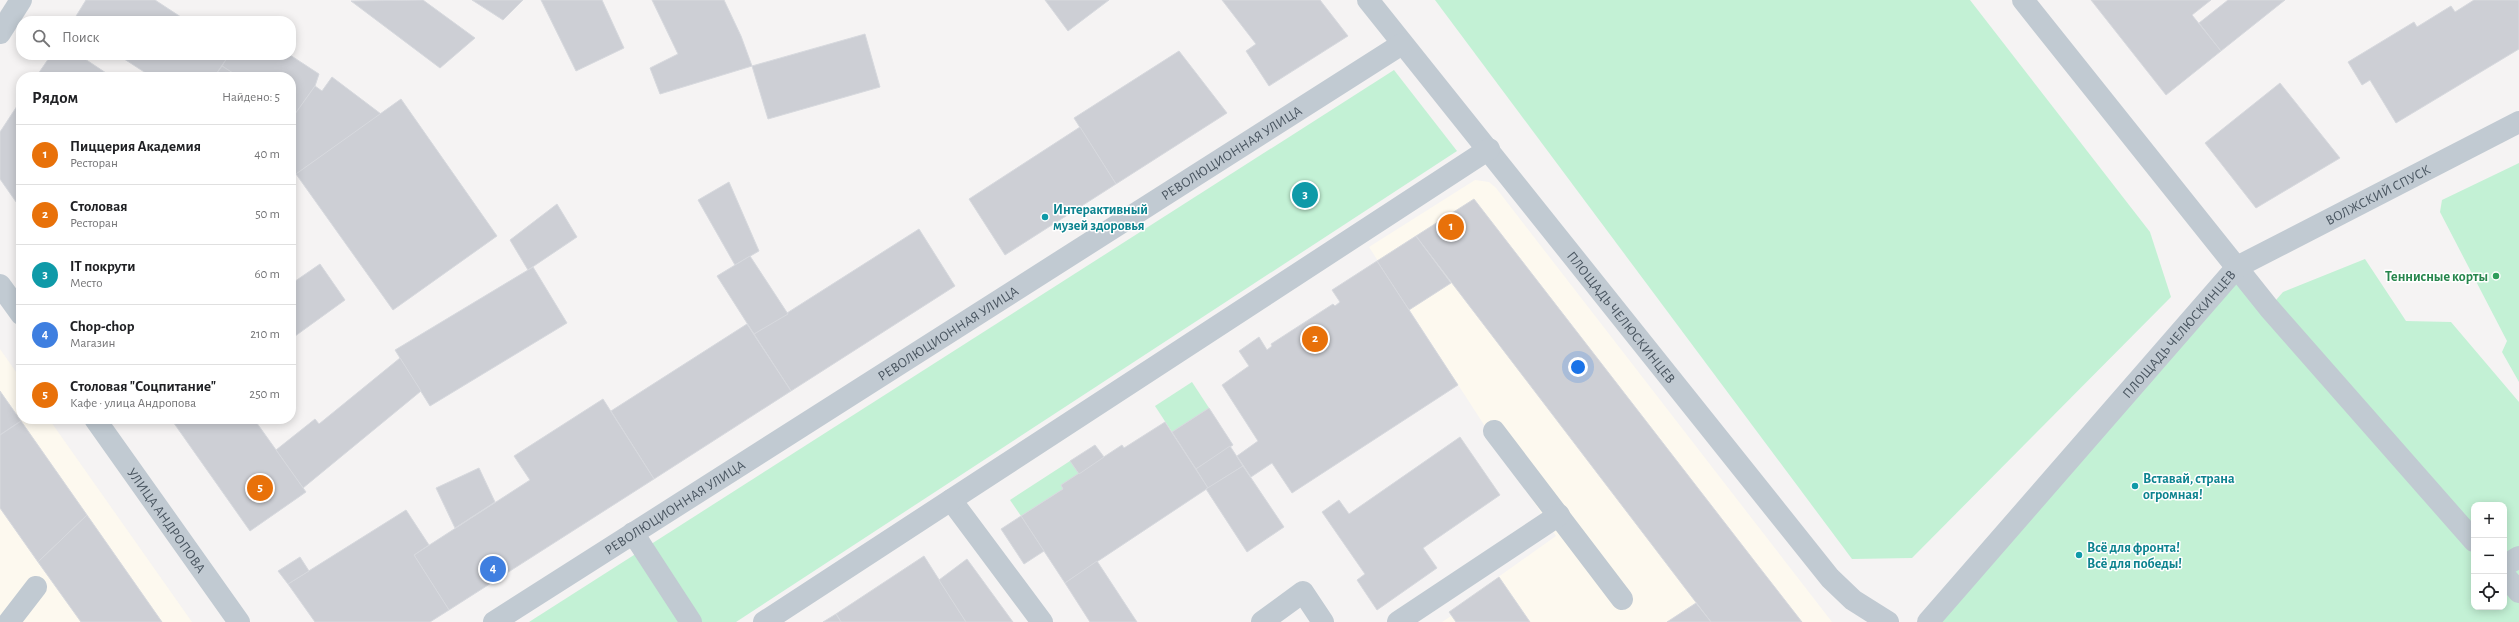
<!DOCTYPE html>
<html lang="ru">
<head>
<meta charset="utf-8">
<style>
	body { margin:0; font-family:"Alegreya Sans",sans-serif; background:#f6f6f6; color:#202124 }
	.controls { position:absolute; right:12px; bottom:12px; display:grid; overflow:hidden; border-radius:8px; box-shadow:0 2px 10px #0003 }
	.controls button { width:36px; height:36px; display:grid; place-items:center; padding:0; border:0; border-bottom:1px solid #e0e0e0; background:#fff; color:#202124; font:20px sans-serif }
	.you { position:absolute; left:1578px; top:367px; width:14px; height:14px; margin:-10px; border:3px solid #fff; border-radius:50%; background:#1a73e8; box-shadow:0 0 0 6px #1a73e833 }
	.badge { display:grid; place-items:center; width:26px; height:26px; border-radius:50%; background:#1a73e8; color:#fff; font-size:13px; font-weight:700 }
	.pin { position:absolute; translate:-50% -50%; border:2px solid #fff; box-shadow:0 1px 4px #0006 }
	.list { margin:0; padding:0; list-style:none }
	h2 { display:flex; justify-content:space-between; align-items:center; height:52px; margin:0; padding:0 16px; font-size:17px }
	h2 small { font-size:13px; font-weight:400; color:#757577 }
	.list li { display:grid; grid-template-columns:26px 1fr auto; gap:12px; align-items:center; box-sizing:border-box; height:60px; padding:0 16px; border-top:1px solid #e0e0e0 }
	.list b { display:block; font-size:15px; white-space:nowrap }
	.list p { margin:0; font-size:13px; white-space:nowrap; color:#757577 }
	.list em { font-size:13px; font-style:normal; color:#757577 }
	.icon { flex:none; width:22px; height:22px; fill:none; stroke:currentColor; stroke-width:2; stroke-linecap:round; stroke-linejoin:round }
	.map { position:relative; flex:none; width:2519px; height:622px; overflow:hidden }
	.search { position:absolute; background:#fff; box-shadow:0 2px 10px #0003; left:16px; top:16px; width:280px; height:44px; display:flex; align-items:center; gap:10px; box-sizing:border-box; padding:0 14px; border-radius:16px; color:#757577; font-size:15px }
	.panel { position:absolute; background:#fff; box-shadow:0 2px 10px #0003; left:16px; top:72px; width:280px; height:352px; border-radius:16px }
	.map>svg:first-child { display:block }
	.commercial { fill:#fdf9ef }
	.green { fill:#c3f1d5; fill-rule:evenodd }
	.building { fill:#cdcfd5; stroke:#d7d9de }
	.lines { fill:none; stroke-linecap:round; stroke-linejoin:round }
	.minor { stroke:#c1cad2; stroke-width:22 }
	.culture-dot { fill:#0f9aa8; stroke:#fff; stroke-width:1.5 }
	.leisure-dot { fill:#2e9e5b; stroke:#fff; stroke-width:1.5 }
	.labels { text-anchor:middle; stroke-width:3; stroke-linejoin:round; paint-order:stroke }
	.street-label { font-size:14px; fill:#4a5661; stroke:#fff }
	.culture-label { font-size:14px; font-weight:bold; fill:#0d838f; stroke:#fff; text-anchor:start }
	.leisure-label { font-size:14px; font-weight:bold; fill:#27864d; stroke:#fff; text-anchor:end }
</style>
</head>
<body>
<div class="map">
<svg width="2519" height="622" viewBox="0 0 2519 622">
	<rect width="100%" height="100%" fill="#f5f3f3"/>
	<!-- commercial -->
	<g class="commercial">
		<path d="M1475,180L1489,182L1496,188L1832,622H1442L1451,616L1449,612L1556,536L1369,247Z"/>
		<path d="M0,349L21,379V419H49L192,622H0Z"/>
	</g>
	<!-- green -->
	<g class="green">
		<path d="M1435,0H1970L2150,232L2171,297L1912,558L1852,559Z"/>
		<path d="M1394,70L1457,151L736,622H529Z"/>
		<path d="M2519,163V382L2502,352L2507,341L2440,212L2442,200Z"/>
		<path d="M2365,259L2406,321L2451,322L2519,402V622H1928L2237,267L2269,308L2283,292ZM2474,505H2504V607H2474Z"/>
		<path d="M1192,382L1209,408L1172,432L1155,406Z"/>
		<path d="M1070,461L1079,474L1061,485L1063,489L1021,516L1010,500Z"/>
	</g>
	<!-- building -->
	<g class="building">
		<path d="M86,0H155L187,21H73Z"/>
		<path d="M423,0L475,38L440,68L351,1Z"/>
		<path d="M472,0H523L503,20Z"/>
		<path d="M541,0H602L624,48L576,71Z"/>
		<path d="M652,0H724L741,36L752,66L660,94L650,68L678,54Z"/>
		<path d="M1045,0H1109L1068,31Z"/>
		<path d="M1222,0H1320L1348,36L1269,86L1246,51L1256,44Z"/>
		<path d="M2091,0H2211L2192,15L2221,51L2166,95Z"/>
		<path d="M2228,0H2285L2221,51L2199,23Z"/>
		<path d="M2474,0H2519V49L2396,123L2370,80L2362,85L2348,62L2414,22L2417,27L2451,6L2455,12Z"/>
		<path d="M865,34L880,87L768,119L752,66Z"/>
		<path d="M1179,51L1227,113L1116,184L1074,118Z"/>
		<path d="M51,55H79L112,77H36Z"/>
		<path d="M118,55H229L214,77H152Z"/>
		<path d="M229,55H290L319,74L315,86L295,114L291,111V77H239L222,66Z"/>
		<path d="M222,66L239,77H214Z"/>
		<path d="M332,77L381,114L296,174L291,171V111L295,114L315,86L322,91Z"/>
		<path d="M2280,83L2340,158L2256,208L2205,143Z"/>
		<path d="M401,99L497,236L393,310L296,174Z"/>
		<path d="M21,100V209L0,179V132Z"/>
		<path d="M1080,127L1116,184L1005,255L969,199Z"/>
		<path d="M729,182L759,251L735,265L698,200Z"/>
		<path d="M1474,199L1756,563L1802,622H1711L1416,236Z"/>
		<path d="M557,204L577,237L528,270L510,240Z"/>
		<path d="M919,229L955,286L791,391L754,334Z"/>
		<path d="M1416,236L1451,283L1409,310L1377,261Z"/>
		<path d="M750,256L788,314L754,334L717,276Z"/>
		<path d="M1377,261L1458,385L1292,493L1272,463L1251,477L1237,456L1258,441L1222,385L1249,366L1239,351L1259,337L1267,350L1272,346L1271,344L1333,304L1335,306L1340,302L1332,290Z"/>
		<path d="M320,264L345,300L291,339V284Z"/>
		<path d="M533,267L567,323L430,406L395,350Z"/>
		<path d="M747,324L791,391L654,479L611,411Z"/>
		<path d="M400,358L421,391L303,488L276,450L315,419L319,424Z"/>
		<path d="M0,391L21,421L0,435Z"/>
		<path d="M603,399L654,479L449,610L414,555L530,480L514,456Z"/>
		<path d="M1209,408L1233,445L1196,469L1172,432Z"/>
		<path d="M171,419H254L306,492L250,531Z"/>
		<path d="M21,421L87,515L38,562L0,508V435Z"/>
		<path d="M1165,422L1208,488L1065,583L1021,516L1063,489L1061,485L1122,445L1124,448Z"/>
		<path d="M1460,437L1500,495L1423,548L1437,568L1377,610L1357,580L1365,574L1322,512L1339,500L1349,514Z"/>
		<path d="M1095,445L1104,457L1079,474L1070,461Z"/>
		<path d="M1230,446L1243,466L1208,488L1196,469Z"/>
		<path d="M1243,466L1284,527L1247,552L1206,489Z"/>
		<path d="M479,468L495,502L455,528L436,488Z"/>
		<path d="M406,510L429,545L414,555L449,610L430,622H315L288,584Z"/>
		<path d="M87,515L162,622H81L38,562Z"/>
		<path d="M1021,516L1044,551L1024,564L1001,529Z"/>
		<path d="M924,556L966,622H841L836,614Z"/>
		<path d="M300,557L309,571L288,584L278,571Z"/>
		<path d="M967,559L1013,622H966L939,580Z"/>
		<path d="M1097,561L1137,622H1090L1065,583Z"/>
		<path d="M1499,577L1530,622H1456L1449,612Z"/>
		<path d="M1696,603L1711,622H1667Z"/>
		<path d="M836,614L841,622H823Z"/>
	</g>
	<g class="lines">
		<!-- minor -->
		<g class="minor">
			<path id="s1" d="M1368,0L1830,578L1853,600L1888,622"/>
			<path d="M2023,0L2269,308L2474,541"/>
			<path d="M0,33L21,0"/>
			<path d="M0,285L21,314"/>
			<path id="s2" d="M95,419L239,622"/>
			<path d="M1494,431L1622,599"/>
			<path d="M951,500L1042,622"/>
			<path d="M633,533L691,622"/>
			<path d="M2504,566L2519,557"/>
			<path d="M2504,575L2519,592"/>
			<path d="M9,622L36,587"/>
			<path id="s3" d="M494,622L1402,44"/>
			<path d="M764,622L1489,149"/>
			<path d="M1262,622L1303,592L1323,622"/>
			<path d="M1398,622L1559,515"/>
			<path id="s4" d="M1928,622L2237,267L2519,122"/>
		</g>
	</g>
	<!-- markers -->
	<g class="culture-dot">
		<circle cx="1045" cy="217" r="4"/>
		<circle cx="2135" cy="486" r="4"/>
		<circle cx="2079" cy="555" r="4"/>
	</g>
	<circle class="leisure-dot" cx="2496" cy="276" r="4"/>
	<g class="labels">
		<!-- street labels -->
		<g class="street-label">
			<text dy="5" stroke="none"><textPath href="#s3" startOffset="874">РЕВОЛЮЦИОННАЯ УЛИЦА</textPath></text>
			<text dy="5" stroke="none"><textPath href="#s4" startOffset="629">ВОЛЖСКИЙ СПУСК</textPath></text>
			<text dy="5" stroke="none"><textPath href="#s1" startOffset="406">ПЛОЩАДЬ ЧЕЛЮСКИНЦЕВ</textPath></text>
			<text dy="5" stroke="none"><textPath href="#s3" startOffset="538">РЕВОЛЮЦИОННАЯ УЛИЦА</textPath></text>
			<text dy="5" stroke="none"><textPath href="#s4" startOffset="382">ПЛОЩАДЬ ЧЕЛЮСКИНЦЕВ</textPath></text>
			<text dy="5" stroke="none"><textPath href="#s3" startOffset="214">РЕВОЛЮЦИОННАЯ УЛИЦА</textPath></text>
			<text dy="5" stroke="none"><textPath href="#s2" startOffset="124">УЛИЦА АНДРОПОВА</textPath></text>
		</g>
		<!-- culture labels -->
		<g class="culture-label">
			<text x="1053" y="214">Интерактивный<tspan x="1053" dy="16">музей здоровья</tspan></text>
			<text x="2143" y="483">Вставай, страна<tspan x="2143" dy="16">огромная!</tspan></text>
			<text x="2087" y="552">Всё для фронта!<tspan x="2087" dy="16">Всё для победы!</tspan></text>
		</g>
		<!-- leisure labels -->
		<g class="leisure-label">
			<text x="2488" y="281">Теннисные корты</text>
		</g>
	</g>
</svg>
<div class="controls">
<button>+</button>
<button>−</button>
<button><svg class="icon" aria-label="locate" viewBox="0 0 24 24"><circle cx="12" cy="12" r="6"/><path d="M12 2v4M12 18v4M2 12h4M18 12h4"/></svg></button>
</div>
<div class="you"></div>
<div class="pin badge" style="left:1451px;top:227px;background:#e8710a">1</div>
<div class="pin badge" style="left:1315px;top:339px;background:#e8710a">2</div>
<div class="pin badge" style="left:1305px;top:195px;background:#0f9aa8">3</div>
<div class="pin badge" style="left:493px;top:569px;background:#3f7fe0">4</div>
<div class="pin badge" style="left:260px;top:488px;background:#e8710a">5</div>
<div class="search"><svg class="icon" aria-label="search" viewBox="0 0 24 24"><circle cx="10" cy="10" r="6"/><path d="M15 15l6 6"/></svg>Поиск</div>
<section class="panel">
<h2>Рядом<small>Найдено: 5</small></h2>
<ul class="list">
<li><span class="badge" style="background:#e8710a">1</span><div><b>Пиццерия Академия</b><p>Ресторан</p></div><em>40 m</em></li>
<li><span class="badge" style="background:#e8710a">2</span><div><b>Столовая</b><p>Ресторан</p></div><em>50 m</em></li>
<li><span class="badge" style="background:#0f9aa8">3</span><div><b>IT покрути</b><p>Место</p></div><em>60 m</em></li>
<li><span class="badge" style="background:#3f7fe0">4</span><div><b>Chop-chop</b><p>Магазин</p></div><em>210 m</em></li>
<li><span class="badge" style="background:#e8710a">5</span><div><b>Столовая &quot;Соцпитание&quot;</b><p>Кафе · улица Андропова</p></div><em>250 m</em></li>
</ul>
</section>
</div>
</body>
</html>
